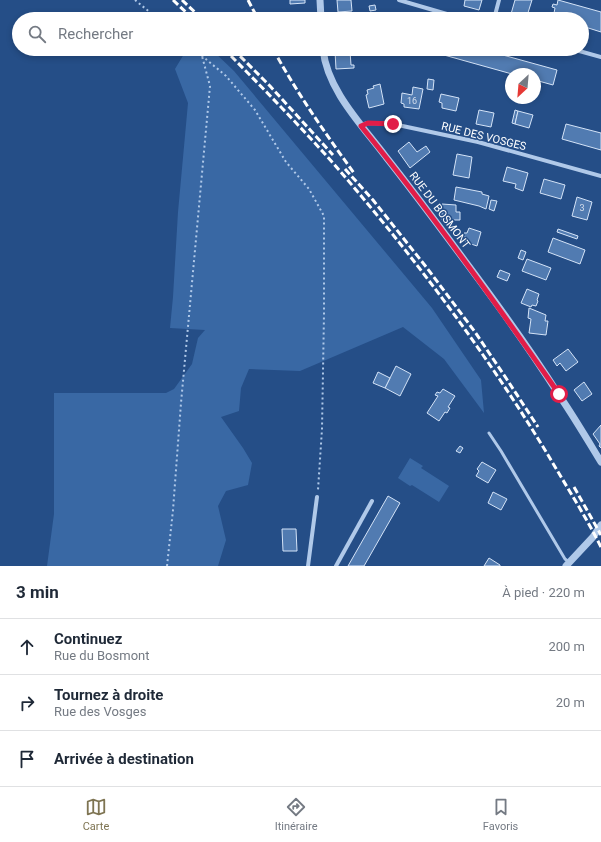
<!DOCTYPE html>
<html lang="fr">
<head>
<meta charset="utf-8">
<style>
	body { margin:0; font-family:Roboto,sans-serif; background:#f6f6f7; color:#1f2937 }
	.compass { position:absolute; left:505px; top:68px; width:36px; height:36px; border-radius:50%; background:#fff; box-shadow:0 2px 6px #0003; rotate:206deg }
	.stop { position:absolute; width:12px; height:12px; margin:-9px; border:3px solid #e11d48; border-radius:50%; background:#fff }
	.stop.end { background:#e11d48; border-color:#fff; box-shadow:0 1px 4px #0008 }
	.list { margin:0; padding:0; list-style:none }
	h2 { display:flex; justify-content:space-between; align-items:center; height:52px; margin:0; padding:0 16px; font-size:17px }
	h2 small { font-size:13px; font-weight:400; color:#747a83 }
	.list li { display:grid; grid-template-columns:26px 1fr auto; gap:12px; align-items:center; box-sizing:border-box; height:56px; padding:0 16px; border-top:1px solid #e0e1e3 }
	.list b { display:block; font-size:15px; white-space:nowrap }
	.list p { margin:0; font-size:13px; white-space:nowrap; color:#747a83 }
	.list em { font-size:13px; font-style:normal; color:#747a83 }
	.icon { flex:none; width:22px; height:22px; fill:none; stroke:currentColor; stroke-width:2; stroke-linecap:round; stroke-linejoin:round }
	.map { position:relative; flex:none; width:601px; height:566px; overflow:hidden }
	.search { position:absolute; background:#fff; box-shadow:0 2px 6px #0003; left:12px; right:12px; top:12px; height:44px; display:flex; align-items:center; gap:10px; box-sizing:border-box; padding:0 14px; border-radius:22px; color:#747a83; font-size:15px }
	.sheet { height:220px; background:#fff }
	nav { display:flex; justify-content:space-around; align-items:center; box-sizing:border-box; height:56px; border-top:1px solid #e0e1e3; background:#fff; font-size:11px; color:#747a83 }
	nav a { display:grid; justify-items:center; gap:2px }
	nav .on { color:#7e7452 }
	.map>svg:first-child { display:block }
	.green { fill:#3968a4 }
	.building { fill:#517bb1; stroke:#d4e3f7 }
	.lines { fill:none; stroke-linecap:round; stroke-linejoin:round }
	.path { stroke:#b0c9e9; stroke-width:2; stroke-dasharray:2 3; stroke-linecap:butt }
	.service { stroke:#b0c9e9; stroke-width:3 }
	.minor { stroke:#b0c9e9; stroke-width:4 }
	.tertiary { stroke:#b0c9e9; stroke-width:7 }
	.rail { stroke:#fff; stroke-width:3; stroke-dasharray:7 3; stroke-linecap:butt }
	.route { stroke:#e11d48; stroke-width:5 }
	.labels { text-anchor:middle; stroke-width:3; stroke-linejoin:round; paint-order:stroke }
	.number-label { font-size:9px; fill:#d4deec }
	.street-label { font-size:11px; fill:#fff; stroke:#254e87 }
</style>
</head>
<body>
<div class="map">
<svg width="601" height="566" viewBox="0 0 601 566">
	<rect width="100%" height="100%" fill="#254e87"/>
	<!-- green -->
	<g class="green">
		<path d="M187,49H211L234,71L432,308L481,380L484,413L444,359L403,327L300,371L249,369L241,388L239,411L221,417L243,448L252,463L248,485L226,491L218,506L226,540L218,566H47L54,514V393H166L174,389L192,364L198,338L205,330L170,328L173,297L178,212L188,103L175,69Z"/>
		<path d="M410,458L423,466L421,468L449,486L439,502L412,485L410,486L398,478Z"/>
	</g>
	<!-- building -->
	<g class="building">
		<path d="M290,0H305V3L290,4Z"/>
		<path d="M337,0H351L352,11L338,12Z"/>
		<path d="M465,0H482L479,10L464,6Z"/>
		<path d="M515,0H532L526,19L511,14Z"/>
		<path d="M558,0L601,12V32L582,26V19H557L553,18L555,8L552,7L553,4L557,5Z"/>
		<path d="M375,5L376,10L370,11L369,6Z"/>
		<path d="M427,49H481L557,70L553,85L535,80V74H512L426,50Z"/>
		<path d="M335,51H350L351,65H354V68L336,69Z"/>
		<path d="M428,79L434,80L433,90L427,89Z"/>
		<path d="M380,84L384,104L369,108L366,95L368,94L367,90L374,88L373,86Z"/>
		<path d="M413,87L423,89L419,109L404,107V104L401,103L402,93L412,95Z"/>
		<path d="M441,94L459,98L456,111L442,108V103L439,102Z"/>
		<path d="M479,110L494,113L491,127L476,124Z"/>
		<path d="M515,110L518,111L515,124L512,123Z"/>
		<path d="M518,111L533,115L529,128L515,124Z"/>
		<path d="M566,124L601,133V150L562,139Z"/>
		<path d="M409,142L417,152L426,146L430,152L410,168L398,151Z"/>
		<path d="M457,154L472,157L469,178L453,175Z"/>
		<path d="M507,167L528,173L523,191L515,188L516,184L503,181Z"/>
		<path d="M544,179L565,185L561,199L540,193Z"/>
		<path d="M456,187L482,192V194L489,196L486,209L479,206L454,200Z"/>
		<path d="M577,197L592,202L587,220L572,216Z"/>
		<path d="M491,200L497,201L494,211L489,209Z"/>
		<path d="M442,204L456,205V212H460V220H442Z"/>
		<path d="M469,228L481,232L477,246L465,242L466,237H463L464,233H467Z"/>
		<path d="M558,229L578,236L577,239L557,232Z"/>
		<path d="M553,238L585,250L580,264L548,252Z"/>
		<path d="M521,250L526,252L523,260L518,258Z"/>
		<path d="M527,259L551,268L546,280L522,271Z"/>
		<path d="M500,270L510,274L507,281L497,277Z"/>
		<path d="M527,289L539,294L537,300L538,301L536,306L532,305L531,307L521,303Z"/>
		<path d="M529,308L546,315L545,321H548L546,335L529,333L531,319L528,318Z"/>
		<path d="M568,349L578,362L566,371L560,363L557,366L553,360Z"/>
		<path d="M396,366L411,374L400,396L385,388Z"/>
		<path d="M378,372L390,378L385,388L373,383Z"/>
		<path d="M584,382L592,394L582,401L574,390Z"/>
		<path d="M443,389L455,396L448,407L450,408L447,413L445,412L439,421L427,413L438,396L435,395L437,392L440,393Z"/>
		<path d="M601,425V448L599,446L600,444L593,434Z"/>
		<path d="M460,446L463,448L460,453L456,451Z"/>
		<path d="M482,462L496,470L488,483L476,476L479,471L477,469Z"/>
		<path d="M493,492L507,499L501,510L488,503Z"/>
		<path d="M388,496L400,503L364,566H348Z"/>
		<path d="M282,529H296L297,551H283Z"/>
		<path d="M489,558L500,565V566H484Z"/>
	</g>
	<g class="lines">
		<!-- path -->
		<g class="path">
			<path d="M135,0L158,19"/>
			<path d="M361,19L390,15"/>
			<path d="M194,49L226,76L255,110L286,162L309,189L324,216V314L322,429L318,490"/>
			<path d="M167,566L173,510L181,403L210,86L202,56"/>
		</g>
		<!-- service -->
		<path class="service" d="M489,433L501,451L565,559L569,562"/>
		<!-- minor -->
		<g class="minor">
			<path d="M399,0L464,19"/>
			<path d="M494,19L499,0"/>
			<path d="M572,49L601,57"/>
			<path d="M361,125L368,123L393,124L478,142L601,176"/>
			<path d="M308,566L317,497"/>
			<path d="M336,566L372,501"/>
		</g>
		<!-- tertiary -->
		<g class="tertiary">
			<path d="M320,0L321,19"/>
			<path d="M323,49C327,90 362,125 386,157C413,191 439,226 465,261C498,305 530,349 559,395C574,417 587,439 601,462"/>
			<path d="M566,566L593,537L601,525"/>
		</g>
		<!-- rail -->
		<g class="rail">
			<path d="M173,0L193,19"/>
			<path d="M182,0L202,19"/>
			<path d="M248,0L258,19"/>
			<path d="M224,49C261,86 298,124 333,163C413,255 488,355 551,460C568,489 586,517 601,547"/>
			<path d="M233,49L270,86L333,155"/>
			<path d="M273,49C297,93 325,133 354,173"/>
			<path d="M345,169L373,200L427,268L475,332L506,378L538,427"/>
			<path d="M574,487L601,535"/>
		</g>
	</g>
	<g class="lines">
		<!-- route -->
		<path class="route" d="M393,124L368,123L361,126C431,212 496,303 559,394"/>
	</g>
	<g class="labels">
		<!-- number labels -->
		<g class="number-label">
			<text x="412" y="104">16</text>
			<text x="582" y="211">3</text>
		</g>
		<!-- street labels -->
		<g class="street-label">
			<text transform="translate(484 136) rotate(14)" y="4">RUE DES VOSGES</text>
			<text transform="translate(440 210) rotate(53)" y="4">RUE DU BOSMONT</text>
		</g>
	</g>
</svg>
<svg class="compass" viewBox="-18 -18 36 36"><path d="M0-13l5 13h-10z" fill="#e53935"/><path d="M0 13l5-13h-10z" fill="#747a83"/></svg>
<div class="stop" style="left:559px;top:394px"></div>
<div class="stop end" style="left:393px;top:124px"></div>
<div class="search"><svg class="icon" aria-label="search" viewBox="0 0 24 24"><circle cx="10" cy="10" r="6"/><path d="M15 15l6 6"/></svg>Rechercher</div>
</div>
<section class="sheet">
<h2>3 min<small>À pied · 220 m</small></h2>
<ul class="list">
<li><svg class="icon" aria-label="ahead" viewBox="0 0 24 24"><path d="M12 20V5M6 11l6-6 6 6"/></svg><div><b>Continuez</b><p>Rue du Bosmont</p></div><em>200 m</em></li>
<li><svg class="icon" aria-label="right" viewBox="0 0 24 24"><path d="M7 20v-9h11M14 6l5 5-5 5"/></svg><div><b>Tournez à droite</b><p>Rue des Vosges</p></div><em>20 m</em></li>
<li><svg class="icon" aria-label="arrive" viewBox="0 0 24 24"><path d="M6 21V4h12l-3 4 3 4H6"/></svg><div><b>Arrivée à destination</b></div></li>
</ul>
</section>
<nav>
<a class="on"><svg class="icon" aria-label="map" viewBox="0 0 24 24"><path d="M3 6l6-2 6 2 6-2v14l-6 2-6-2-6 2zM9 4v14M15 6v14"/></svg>Carte</a>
<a><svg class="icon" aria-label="directions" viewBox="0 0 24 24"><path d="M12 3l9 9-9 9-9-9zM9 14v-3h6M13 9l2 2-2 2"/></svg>Itinéraire</a>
<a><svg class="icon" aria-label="saved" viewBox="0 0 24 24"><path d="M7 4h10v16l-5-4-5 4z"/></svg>Favoris</a>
</nav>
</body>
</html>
